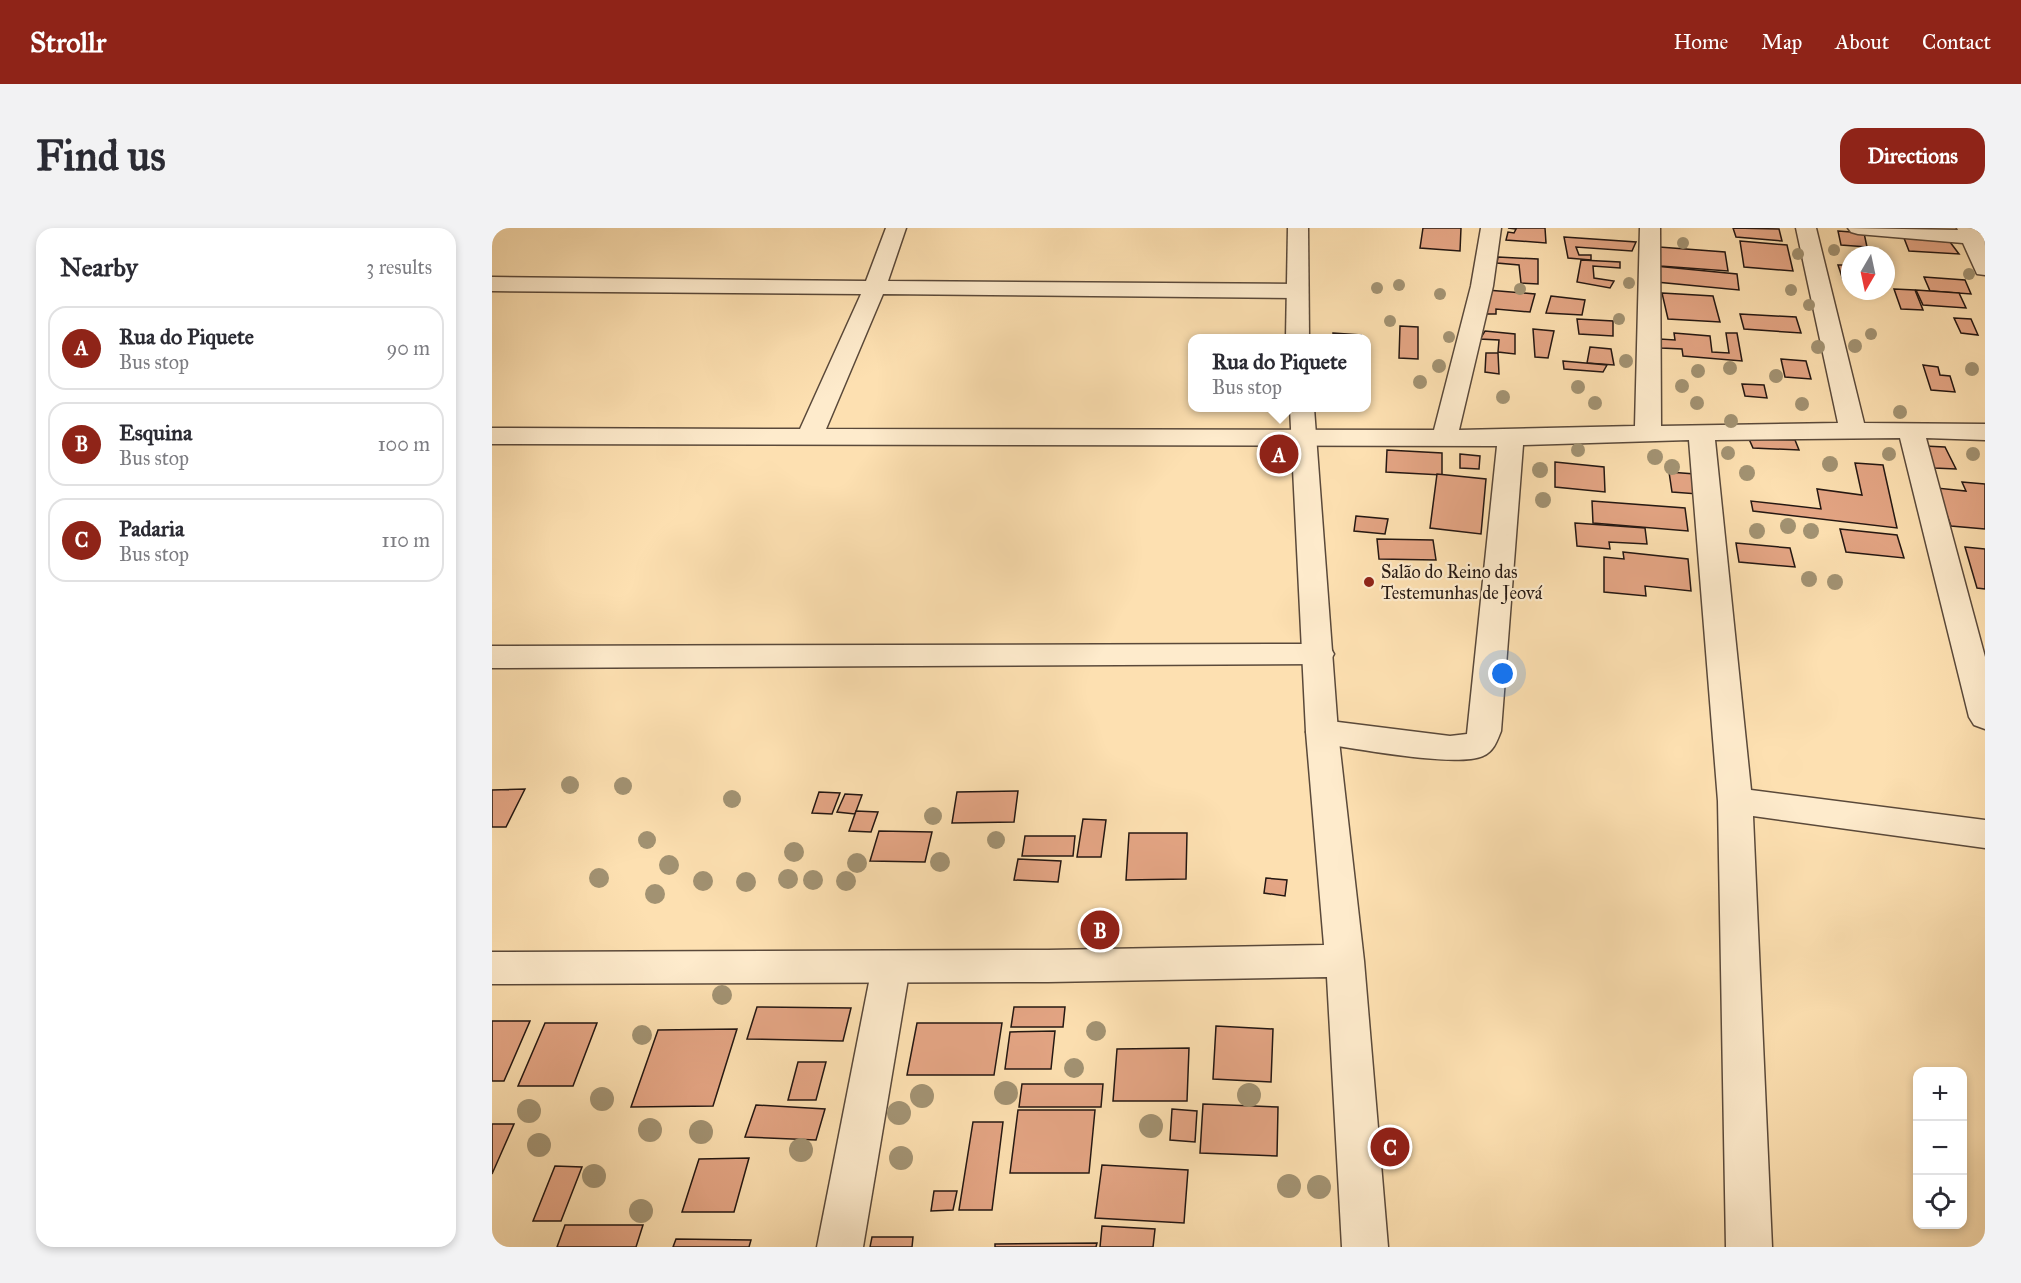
<!DOCTYPE html>
<html lang="en">
<head>
<meta charset="utf-8">
<style>
	body { margin:0; font-family:"IM FELL Great Primer",serif; background:#f2f2f3; color:#2b2b33 }
	.controls { position:absolute; right:18px; bottom:18px; display:grid; overflow:hidden; border-radius:12px; box-shadow:0 3px 9px #0003 }
	.controls button { width:54px; height:54px; display:grid; place-items:center; padding:0; border:0; border-bottom:2px solid #e1e1e2; background:#fff; color:#2b2b33; font:30px sans-serif }
	.compass { position:absolute; left:1349px; top:18px; width:54px; height:54px; border-radius:50%; background:#fff; box-shadow:0 3px 9px #0003; rotate:189deg }
	.you { position:absolute; left:1011px; top:446px; width:21px; height:21px; margin:-15px; border:4px solid #fff; border-radius:50%; background:#1a73e8; box-shadow:0 0 0 9px #1a73e833 }
	.badge { display:grid; place-items:center; width:39px; height:39px; border-radius:50%; background:#8f2418; color:#fff; font-size:20px; font-weight:700 }
	.pin { position:absolute; translate:-50% -50%; border:3px solid #fff; box-shadow:0 2px 6px #0006 }
	.popup { position:absolute; left:696px; top:106px; width:183px; height:78px; box-sizing:border-box; display:grid; place-content:center; border-radius:12px; background:#fff; filter:drop-shadow(0 2px 4px #0005); font-size:20px; white-space:nowrap; color:#7c7c81 }
	.popup b { font-size:22px; color:#2b2b33 }
	.popup::after { content:''; position:absolute; left:50%; top:100%; margin-left:-12px; border:12px solid transparent; border-top-color:#fff }
	.list { margin:0; padding:0; list-style:none }
	h2 { display:flex; justify-content:space-between; align-items:center; height:78px; margin:0; padding:0 24px; font-size:26px }
	h2 small { font-size:20px; font-weight:400; color:#7c7c81 }
	.list li { display:grid; grid-template-columns:39px 1fr auto; gap:18px; align-items:center; box-sizing:border-box; height:84px; margin:0 12px 12px; padding:0 12px; border:2px solid #e1e1e2; border-radius:18px }
	.list b { display:block; font-size:22px; white-space:nowrap }
	.list p { margin:0; font-size:20px; white-space:nowrap; color:#7c7c81 }
	.list em { font-size:20px; font-style:normal; color:#7c7c81 }
	.icon { flex:none; width:33px; height:33px; fill:none; stroke:currentColor; stroke-width:2; stroke-linecap:round; stroke-linejoin:round }
	.map { position:relative; flex:none; width:1493px; height:1019px; overflow:hidden; border-radius:18px }
	header { display:flex; align-items:center; gap:36px; box-sizing:border-box; height:84px; padding:0 30px; background:#8f2418; color:#fff }
	header strong { font-size:28px }
	nav { display:flex; gap:33px; margin-inline-start:auto; font-size:21px }
	.intro { display:flex; align-items:center; justify-content:space-between; box-sizing:border-box; height:144px; padding:0 36px }
	h1 { margin:0; font-size:42px }
	.button { padding:15px 27px; border-radius:18px; background:#8f2418; color:#fff; font-size:21px; font-weight:700 }
	main { display:flex; gap:36px; padding:0 36px }
	aside { flex:1; background:#fff; border-radius:18px; box-shadow:0 3px 9px #0003 }
	.map>svg:first-child { display:block }
	.building { fill:#e4a584; stroke:#241712; stroke-width:1.5 }
	.lines { fill:none; stroke-linecap:round; stroke-linejoin:round }
	.minor-casing { stroke:#5a493a; stroke-width:3 }
	.tertiary-casing { stroke:#5a493a; stroke-width:3 }
	.minor { fill:#feebcc; fill-rule:evenodd }
	.tertiary { fill:#feebcc; fill-rule:evenodd }
	.tree { fill:#a29272 }
	.poi-dot { fill:#8f2418; stroke:#feebcc; stroke-width:2 }
	.labels { text-anchor:middle; stroke-width:4.5; stroke-linejoin:round; paint-order:stroke }
	.poi-label { font-size:18px; fill:#241712; stroke:#feebcc; text-anchor:start }
</style>
</head>
<body>
<header>
<strong>Strollr</strong>
<nav><a>Home</a><a>Map</a><a>About</a><a>Contact</a></nav>
</header>
<div class="intro"><h1>Find us</h1><a class="button">Directions</a></div>
<main>
<aside>
<h2>Nearby<small>3 results</small></h2>
<ul class="list">
<li><span class="badge">A</span><div><b>Rua do Piquete</b><p>Bus stop</p></div><em>90 m</em></li>
<li><span class="badge">B</span><div><b>Esquina</b><p>Bus stop</p></div><em>100 m</em></li>
<li><span class="badge">C</span><div><b>Padaria</b><p>Bus stop</p></div><em>110 m</em></li>
</ul>
</aside>
<div class="map">
<svg width="1493" height="1019" viewBox="0 0 1493 1019">
	<rect width="100%" height="100%" fill="#fde0b1"/>
	<filter id="stains"><feTurbulence type="fractalNoise" baseFrequency=".00333" numOctaves="4"/><feColorMatrix values="0 0 0 0 .2 0 0 0 0 .09 0 0 0 0 .02 0 0 0 .5 -.17"/></filter>
	<radialGradient id="worn" r=".72"><stop offset=".6" stop-color="#630" stop-opacity="0"/><stop offset="1" stop-color="#630" stop-opacity=".3"/></radialGradient>
	<!-- building -->
	<g class="building">
		<path d="M931,0H969L968,23L928,20Z"/>
		<path d="M1053,0L1054,15L1014,12L1016,4L1022,5L1024,1L1016,0Z"/>
		<path d="M1241,0L1287,1L1290,13L1244,9Z"/>
		<path d="M1346,3L1372,5L1375,19L1349,17Z"/>
		<path d="M1072,9L1144,14L1140,23L1084,19L1087,27H1099V32L1076,30Z"/>
		<path d="M1412,10L1458,14L1467,26L1417,23Z"/>
		<path d="M1248,13L1295,17L1301,43L1252,39Z"/>
		<path d="M1167,19L1233,24L1236,43L1168,38Z"/>
		<path d="M1006,29L1046,31V56L1029,55L1027,37L1005,35Z"/>
		<path d="M1089,32L1128,34V40L1101,38L1102,50L1122,53L1118,60L1085,54Z"/>
		<path d="M1346,37H1358V53L1351,52Z"/>
		<path d="M1163,38L1245,46L1247,62L1164,54Z"/>
		<path d="M1432,49L1473,52L1479,66L1438,63Z"/>
		<path d="M1402,61L1423,62L1431,82L1409,81Z"/>
		<path d="M995,62L1043,66L1038,84L1004,81V86H992Z"/>
		<path d="M1424,62L1467,65L1474,80L1431,77Z"/>
		<path d="M1170,65L1221,68L1228,94L1176,91Z"/>
		<path d="M1059,68L1093,72L1090,87L1054,85Z"/>
		<path d="M1248,86L1304,89L1309,105L1252,101Z"/>
		<path d="M1462,90L1479,91L1486,107L1469,105Z"/>
		<path d="M1085,91L1121,93V108L1087,106Z"/>
		<path d="M908,98L926,99V131L907,130Z"/>
		<path d="M1041,101L1062,103L1056,130L1043,129Z"/>
		<path d="M993,103L1023,106V126L1006,124L1007,112L988,111Z"/>
		<path d="M841,105L869,107L868,110H841Z"/>
		<path d="M1182,105L1218,108L1220,124L1237,125L1234,105H1245L1250,133L1191,128L1190,121L1169,120L1168,111L1183,112Z"/>
		<path d="M1098,119L1119,121L1122,137L1095,135Z"/>
		<path d="M994,125H1006L1007,146L993,144Z"/>
		<path d="M1289,131L1314,133L1319,151L1293,149Z"/>
		<path d="M1071,133L1115,137L1111,144L1072,141Z"/>
		<path d="M1431,137L1446,139L1448,147L1458,148L1463,164L1439,162Z"/>
		<path d="M1250,156L1272,157L1275,170L1253,168Z"/>
		<path d="M1257,211L1303,212L1307,222L1261,220Z"/>
		<path d="M1432,218L1453,219L1464,241L1442,240Z"/>
		<path d="M895,222L950,225V247L894,244Z"/>
		<path d="M968,226L988,228L987,241L968,240Z"/>
		<path d="M1063,234L1112,239L1113,264L1063,259Z"/>
		<path d="M1363,235L1391,237L1405,300L1261,283L1259,273L1329,281L1325,261L1370,267Z"/>
		<path d="M1177,244L1203,246L1206,266L1180,264Z"/>
		<path d="M945,246L994,251L989,306L938,300Z"/>
		<path d="M1470,254L1493,256V301L1459,298L1445,260L1474,263Z"/>
		<path d="M1100,273L1193,280L1196,303L1101,295Z"/>
		<path d="M864,288L896,291L893,306L862,303Z"/>
		<path d="M1083,295L1153,300L1155,316L1117,314L1118,321L1085,318Z"/>
		<path d="M1348,301L1405,307L1412,330L1354,324Z"/>
		<path d="M885,311L941,312L944,332L887,331Z"/>
		<path d="M1244,315L1298,320L1303,339L1247,334Z"/>
		<path d="M1473,319L1493,321V361L1485,360Z"/>
		<path d="M1131,324L1196,331L1199,363L1153,358L1154,368L1112,364V329L1132,331Z"/>
		<path d="M33,561L14,599H0V562Z"/>
		<path d="M526,563L522,594L460,595L465,564Z"/>
		<path d="M327,564L348,565L340,586L320,585Z"/>
		<path d="M353,566L370,567L363,586L345,584Z"/>
		<path d="M364,583L386,584L379,604L357,603Z"/>
		<path d="M591,591L614,592L609,629H585Z"/>
		<path d="M387,603L440,604L433,634L378,633Z"/>
		<path d="M637,605H695L694,651L634,652Z"/>
		<path d="M533,608H583L581,628H530Z"/>
		<path d="M526,631L569,633L566,654L522,652Z"/>
		<path d="M774,650L795,652L793,668L772,665Z"/>
		<path d="M265,779L359,780L351,813L255,811Z"/>
		<path d="M522,779H573L571,799H519Z"/>
		<path d="M0,793H38L12,853H0Z"/>
		<path d="M53,795H105L81,858H26Z"/>
		<path d="M425,795H510L502,847H415Z"/>
		<path d="M724,798L781,801L779,854L721,851Z"/>
		<path d="M245,801L221,878L139,879L166,802Z"/>
		<path d="M563,803L559,841H513L518,804Z"/>
		<path d="M697,820L695,873H621L625,821Z"/>
		<path d="M306,834H334L324,872H296Z"/>
		<path d="M530,856H611L609,879H527Z"/>
		<path d="M711,876L786,879L785,928L708,925Z"/>
		<path d="M264,877L333,881L324,912L253,909Z"/>
		<path d="M680,881L705,883L703,914L678,912Z"/>
		<path d="M526,882H603L597,945H518Z"/>
		<path d="M481,894H511L500,982H467Z"/>
		<path d="M0,896H22L0,946Z"/>
		<path d="M257,930L242,984H190L207,931Z"/>
		<path d="M610,937L696,942L692,995L603,990Z"/>
		<path d="M63,938L90,939L69,993H41Z"/>
		<path d="M442,963H465L461,982L439,983Z"/>
		<path d="M73,997H151L144,1019H65Z"/>
		<path d="M610,998L663,1001L661,1019H608Z"/>
		<path d="M380,1009H421L420,1019H378Z"/>
		<path d="M184,1011L259,1012L257,1019H181Z"/>
		<path d="M605,1015L604,1019H503V1016Z"/>
	</g>
	<g class="lines">
		<defs>
			<g id="minor">
				<path d="M394,0H414L396,53L804,56L812,58L815,63L812,68L804,70L391,66L334,201L942,202L979,58L989,0H1009L1001,58L967,202L1143,198L1148,0H1168L1169,198L1346,195L1304,0H1324L1372,195L1493,196V212L1434,210L1493,429V501L1482,497L1477,489L1408,210L1223,212L1259,562L1493,592V620L1261,588L1280,1019H1234L1226,573L1197,212L1031,217L1009,503C1005,513 1002,523 991,528C962,540 865,520 830,516L818,512L814,504L818,496L830,492L958,508L975,506L1005,218L0,216V200L308,201L369,66L0,63V49L374,53Z"/>
				<path d="M1356,0L1466,2L1465,0H1485L1487,4L1493,5V47L1485,46L1471,15L1366,6L1359,4Z"/>
				<path d="M827,416L838,419L842,426L838,433L827,436L0,440V418Z"/>
				<path d="M399,723L413,728L418,739L371,1019H325L380,739L385,728Z"/>
			</g>
			<g id="tertiary">
				<path d="M796,0H816L817,110H794Z"/>
				<path d="M798,180H822L846,504L872,733L896,1019H850L835,749L556,754L0,756V724L556,722L832,717L814,504Z"/>
			</g>
		</defs>
		<!-- minor casing -->
		<use href="#minor" class="minor-casing"/>
		<!-- tertiary casing -->
		<use href="#tertiary" class="tertiary-casing"/>
		<!-- minor -->
		<use href="#minor" class="minor"/>
		<!-- tertiary -->
		<use href="#tertiary" class="tertiary"/>
	</g>
	<!-- trees -->
	<g class="tree">
		<circle cx="1191" cy="15" r="6"/>
		<circle cx="1342" cy="22" r="6"/>
		<circle cx="1306" cy="26" r="6"/>
		<circle cx="1477" cy="46" r="6"/>
		<circle cx="1137" cy="55" r="6"/>
		<circle cx="907" cy="57" r="6"/>
		<circle cx="885" cy="60" r="6"/>
		<circle cx="1028" cy="61" r="6"/>
		<circle cx="1299" cy="62" r="6"/>
		<circle cx="948" cy="66" r="6"/>
		<circle cx="1317" cy="77" r="6"/>
		<circle cx="1127" cy="91" r="6"/>
		<circle cx="898" cy="93" r="6"/>
		<circle cx="1379" cy="106" r="6"/>
		<circle cx="957" cy="109" r="6"/>
		<circle cx="1363" cy="118" r="7"/>
		<circle cx="1326" cy="119" r="7"/>
		<circle cx="1134" cy="133" r="7"/>
		<circle cx="947" cy="138" r="7"/>
		<circle cx="1238" cy="140" r="7"/>
		<circle cx="1480" cy="141" r="7"/>
		<circle cx="1206" cy="143" r="7"/>
		<circle cx="1284" cy="148" r="7"/>
		<circle cx="928" cy="154" r="7"/>
		<circle cx="1190" cy="158" r="7"/>
		<circle cx="1086" cy="159" r="7"/>
		<circle cx="1011" cy="169" r="7"/>
		<circle cx="1103" cy="175" r="7"/>
		<circle cx="1205" cy="175" r="7"/>
		<circle cx="1310" cy="176" r="7"/>
		<circle cx="1408" cy="184" r="7"/>
		<circle cx="1239" cy="193" r="7"/>
		<circle cx="1086" cy="222" r="7"/>
		<circle cx="1236" cy="225" r="7"/>
		<circle cx="1397" cy="226" r="7"/>
		<circle cx="1481" cy="226" r="7"/>
		<circle cx="1163" cy="229" r="8"/>
		<circle cx="1338" cy="236" r="8"/>
		<circle cx="1180" cy="239" r="8"/>
		<circle cx="1048" cy="242" r="8"/>
		<circle cx="1255" cy="245" r="8"/>
		<circle cx="1051" cy="272" r="8"/>
		<circle cx="1296" cy="298" r="8"/>
		<circle cx="1265" cy="303" r="8"/>
		<circle cx="1319" cy="303" r="8"/>
		<circle cx="1317" cy="351" r="8"/>
		<circle cx="1343" cy="354" r="8"/>
		<circle cx="78" cy="557" r="9"/>
		<circle cx="131" cy="558" r="9"/>
		<circle cx="240" cy="571" r="9"/>
		<circle cx="441" cy="588" r="9"/>
		<circle cx="155" cy="612" r="9"/>
		<circle cx="504" cy="612" r="9"/>
		<circle cx="302" cy="624" r="10"/>
		<circle cx="448" cy="634" r="10"/>
		<circle cx="365" cy="635" r="10"/>
		<circle cx="177" cy="637" r="10"/>
		<circle cx="107" cy="650" r="10"/>
		<circle cx="296" cy="651" r="10"/>
		<circle cx="321" cy="652" r="10"/>
		<circle cx="211" cy="653" r="10"/>
		<circle cx="354" cy="653" r="10"/>
		<circle cx="254" cy="654" r="10"/>
		<circle cx="163" cy="666" r="10"/>
		<circle cx="230" cy="767" r="10"/>
		<circle cx="604" cy="803" r="10"/>
		<circle cx="150" cy="807" r="10"/>
		<circle cx="582" cy="840" r="10"/>
		<circle cx="514" cy="865" r="12"/>
		<circle cx="757" cy="867" r="12"/>
		<circle cx="430" cy="868" r="12"/>
		<circle cx="110" cy="871" r="12"/>
		<circle cx="37" cy="883" r="12"/>
		<circle cx="407" cy="885" r="12"/>
		<circle cx="659" cy="898" r="12"/>
		<circle cx="158" cy="902" r="12"/>
		<circle cx="209" cy="904" r="12"/>
		<circle cx="47" cy="917" r="12"/>
		<circle cx="309" cy="922" r="12"/>
		<circle cx="409" cy="930" r="12"/>
		<circle cx="102" cy="948" r="12"/>
		<circle cx="797" cy="958" r="12"/>
		<circle cx="827" cy="959" r="12"/>
		<circle cx="149" cy="983" r="12"/>
	</g>
	<!-- markers -->
	<circle class="poi-dot" cx="877" cy="354" r="6"/>
	<g class="labels">
		<!-- poi labels -->
		<g class="poi-label">
			<text x="889" y="350">Salão do Reino das<tspan x="889" dy="21">Testemunhas de Jeová</tspan></text>
		</g>
	</g>
	<rect width="100%" height="100%" filter="url(#stains)"/>
	<rect width="100%" height="100%" fill="url(#worn)"/>
</svg>
<div class="controls">
<button>+</button>
<button>−</button>
<button><svg class="icon" aria-label="locate" viewBox="0 0 24 24"><circle cx="12" cy="12" r="6"/><path d="M12 2v4M12 18v4M2 12h4M18 12h4"/></svg></button>
</div>
<svg class="compass" viewBox="-18 -18 36 36"><path d="M0-13l5 13h-10z" fill="#e53935"/><path d="M0 13l5-13h-10z" fill="#7c7c81"/></svg>
<div class="you"></div>
<div class="pin badge" style="left:787px;top:226px">A</div>
<div class="popup"><b>Rua do Piquete</b>Bus stop</div>
<div class="pin badge" style="left:608px;top:702px">B</div>
<div class="pin badge" style="left:898px;top:919px">C</div>
</div>
</main>
</body>
</html>
